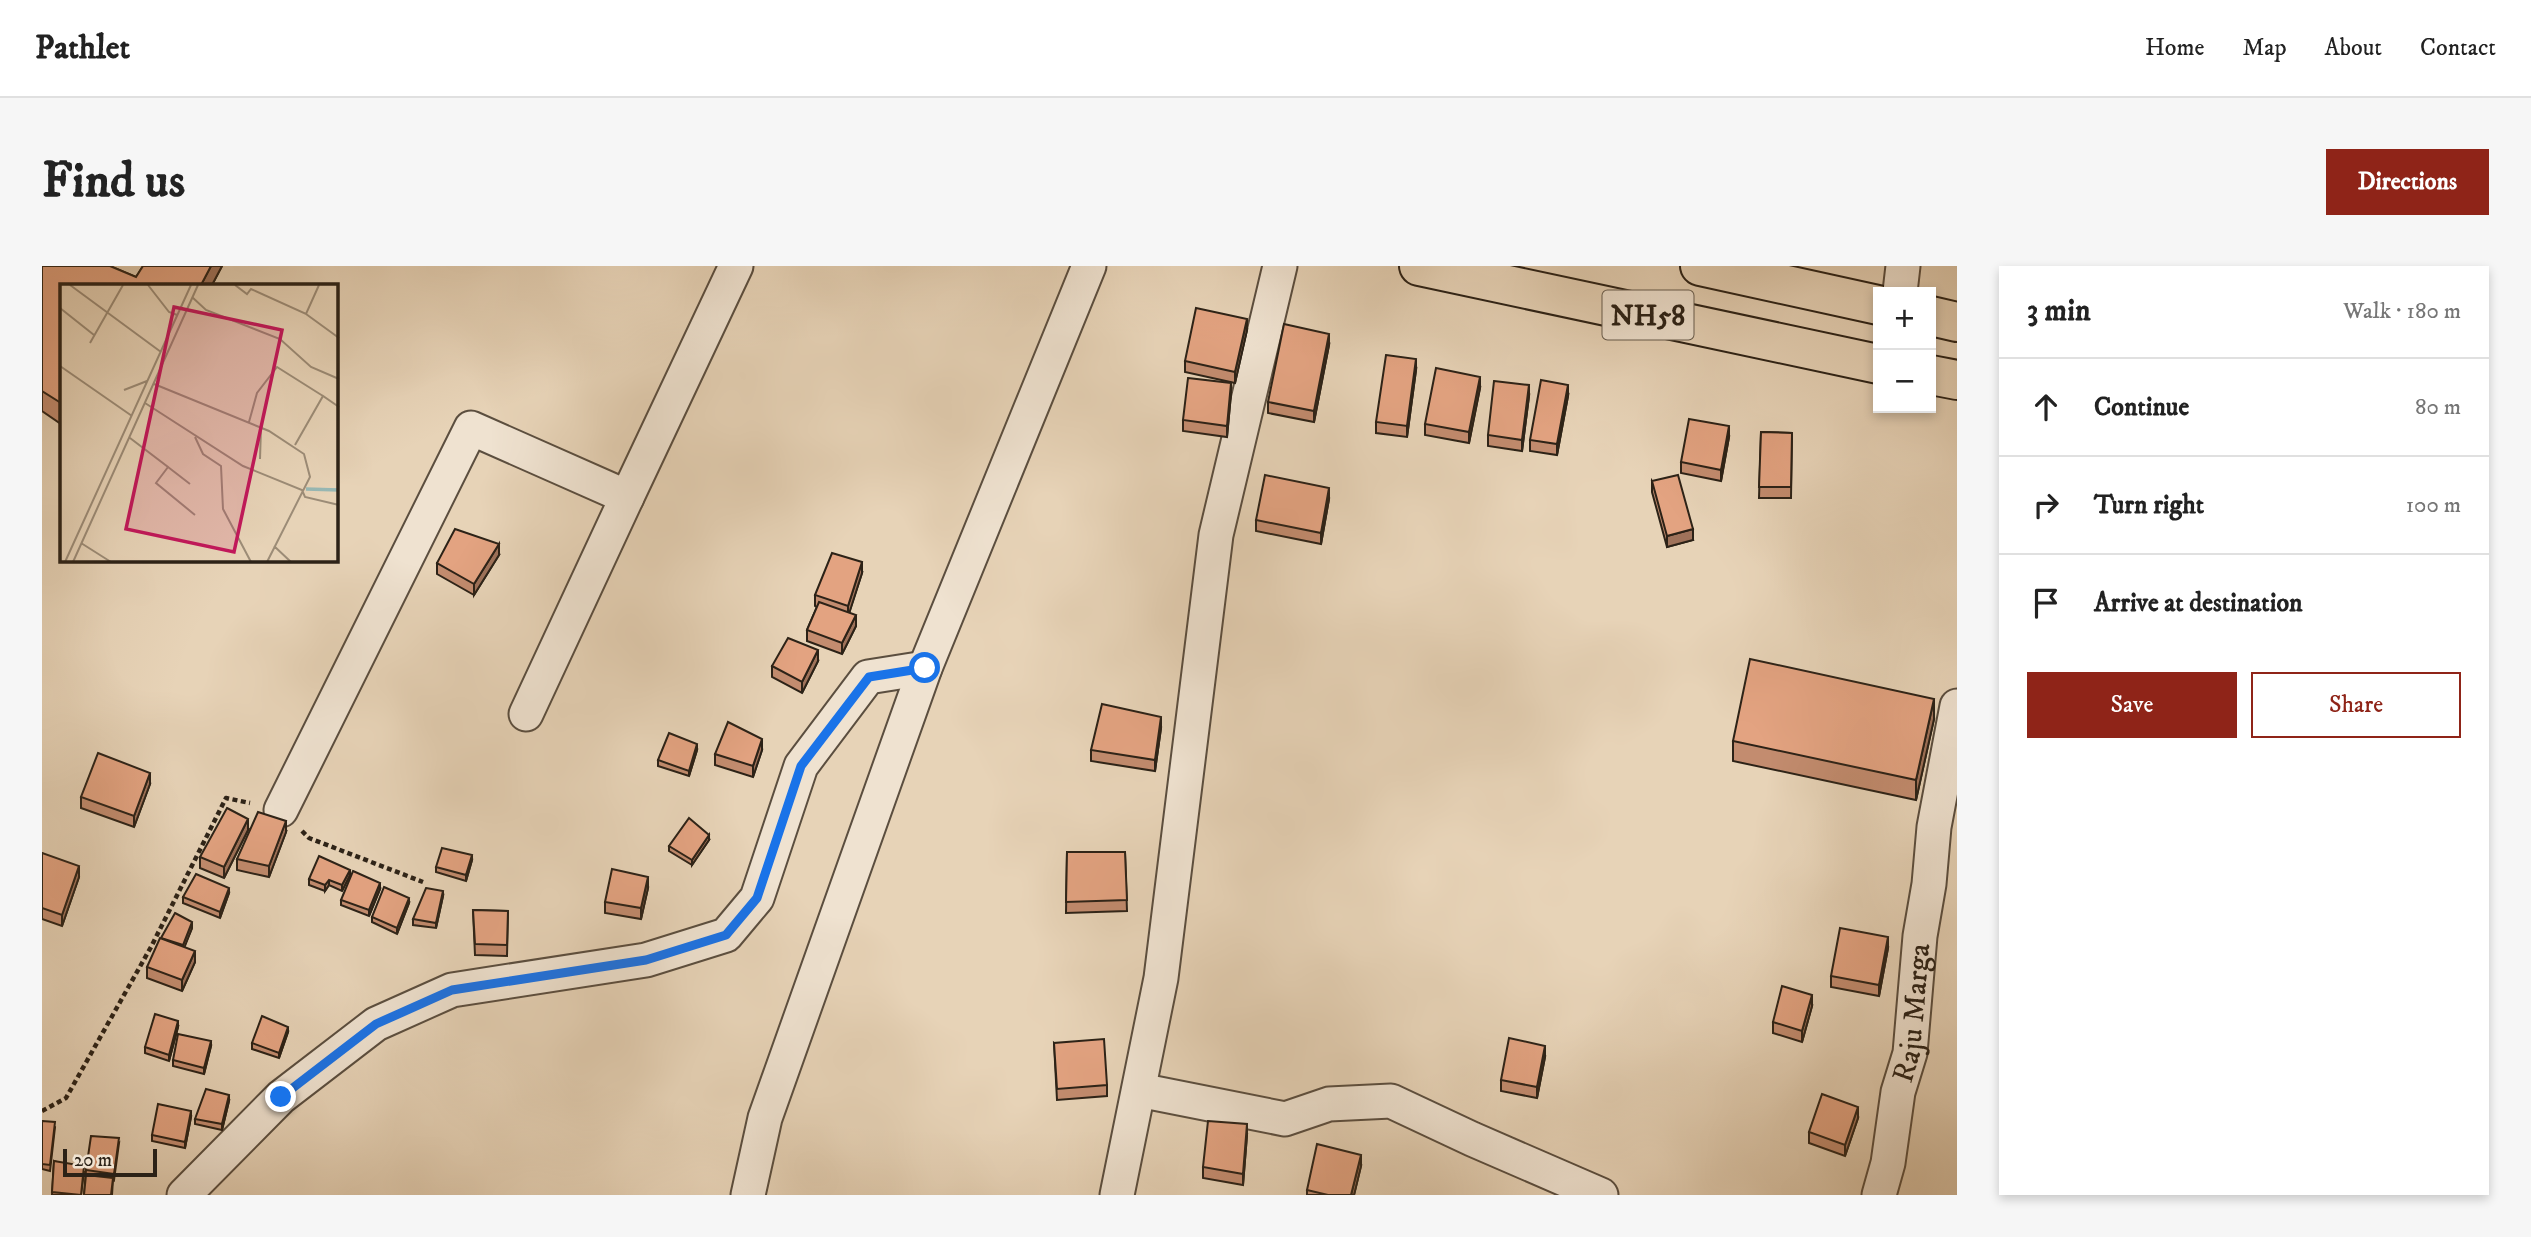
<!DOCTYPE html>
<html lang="en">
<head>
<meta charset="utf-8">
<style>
	body { margin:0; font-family:"IM FELL DW Pica",serif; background:#f6f6f6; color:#222 }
	.controls { position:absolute; right:21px; top:21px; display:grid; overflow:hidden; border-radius:0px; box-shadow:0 4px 10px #0003 }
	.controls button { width:63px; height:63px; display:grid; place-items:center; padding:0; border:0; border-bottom:2px solid #e0e0e0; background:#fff; color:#222; font:35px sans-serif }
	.scale { position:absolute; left:21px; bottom:18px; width:94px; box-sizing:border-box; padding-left:7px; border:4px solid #2c2217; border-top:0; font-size:19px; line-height:24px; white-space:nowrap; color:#2c2217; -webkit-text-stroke:5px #efe2d0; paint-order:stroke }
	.stop { position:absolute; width:21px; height:21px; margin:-16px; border:5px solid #1a73e8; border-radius:50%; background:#fff }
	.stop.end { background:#1a73e8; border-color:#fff; box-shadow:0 2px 7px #0008 }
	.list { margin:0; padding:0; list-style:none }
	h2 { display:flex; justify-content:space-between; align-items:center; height:91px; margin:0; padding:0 28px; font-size:30px }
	h2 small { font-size:23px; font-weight:400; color:#767676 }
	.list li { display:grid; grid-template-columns:46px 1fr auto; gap:21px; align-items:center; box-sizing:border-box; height:98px; padding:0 28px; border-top:2px solid #e0e0e0 }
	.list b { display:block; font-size:26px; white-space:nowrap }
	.list em { font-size:23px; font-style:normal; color:#767676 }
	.actions { display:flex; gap:14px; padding:21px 28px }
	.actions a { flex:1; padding:16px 0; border:2px solid #8f2418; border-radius:0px; text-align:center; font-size:24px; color:#8f2418 }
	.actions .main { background:#8f2418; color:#fff }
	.icon { flex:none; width:38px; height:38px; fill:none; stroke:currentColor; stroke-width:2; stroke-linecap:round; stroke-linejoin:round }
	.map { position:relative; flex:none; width:1915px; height:929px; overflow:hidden; border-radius:0px }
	header { display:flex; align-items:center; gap:42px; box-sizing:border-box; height:98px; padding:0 35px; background:#fff; border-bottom:2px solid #e0e0e0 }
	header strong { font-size:33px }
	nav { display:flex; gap:38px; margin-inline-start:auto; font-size:24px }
	.intro { display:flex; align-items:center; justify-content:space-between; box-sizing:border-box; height:168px; padding:0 42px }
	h1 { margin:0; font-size:49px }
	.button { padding:18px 32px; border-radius:0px; background:#8f2418; color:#fff; font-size:24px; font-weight:700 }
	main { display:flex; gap:42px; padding:0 42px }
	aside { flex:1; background:#fff; border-radius:0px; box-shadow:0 4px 10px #0003 }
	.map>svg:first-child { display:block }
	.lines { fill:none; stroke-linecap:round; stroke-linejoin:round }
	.minor-casing { stroke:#5b4e3f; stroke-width:37 }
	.trunk-casing { stroke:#2c2217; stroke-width:42 }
	.path { stroke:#2c2217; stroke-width:4.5; stroke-dasharray:5 3.5; stroke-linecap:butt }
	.minor { stroke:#efe2d0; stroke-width:33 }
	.trunk { stroke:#e7d3b7; stroke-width:38 }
	.wall { fill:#c38c6f; stroke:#2c2217; stroke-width:2 }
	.shaded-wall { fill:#9f725a; stroke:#2c2217; stroke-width:2 }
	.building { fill:#e3a381; stroke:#2c2217; stroke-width:2 }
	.route { stroke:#1a73e8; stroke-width:9 }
	.labels { text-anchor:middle; stroke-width:5; stroke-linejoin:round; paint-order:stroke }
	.shield { fill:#efe2d0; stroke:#665c4e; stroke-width:2 }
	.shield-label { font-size:28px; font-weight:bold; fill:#2c2217 }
	.street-label { font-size:30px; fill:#2c2217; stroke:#efe2d0 }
	.inset-river { fill:none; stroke:#97b7b3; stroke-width:3.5 }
	.inset-road { fill:none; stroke:#9c8c77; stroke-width:2 }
	.view { fill:#c2185b; fill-opacity:0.15; stroke:#c2185b; stroke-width:3.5 }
	.inset-edge { fill:none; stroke:#2c2217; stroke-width:3.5 }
</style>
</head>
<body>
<header>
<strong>Pathlet</strong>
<nav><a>Home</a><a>Map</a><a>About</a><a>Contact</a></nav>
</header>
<div class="intro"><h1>Find us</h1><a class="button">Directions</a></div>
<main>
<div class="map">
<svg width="1915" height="929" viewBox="0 0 1915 929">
	<rect width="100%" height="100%" fill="#e7d3b7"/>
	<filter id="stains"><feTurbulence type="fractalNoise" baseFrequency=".00286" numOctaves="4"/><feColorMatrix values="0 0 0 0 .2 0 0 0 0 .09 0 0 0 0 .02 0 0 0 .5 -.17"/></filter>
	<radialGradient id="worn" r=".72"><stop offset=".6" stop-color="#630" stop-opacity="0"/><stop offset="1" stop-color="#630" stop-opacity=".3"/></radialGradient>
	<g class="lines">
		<defs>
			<g id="minor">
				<path d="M1858,26L1861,0"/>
				<path d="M484,448L585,231"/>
				<path d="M239,544L429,162L585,231L694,0"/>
				<path d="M1097,824L1243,853L1287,838L1349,835L1430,873L1559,929"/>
				<path d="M142,929L239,831L334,758L410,724L604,694L684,669L715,632L759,500L826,411L883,402"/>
				<path d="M706,929L723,852L883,402L1047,0"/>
				<path d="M1075,929L1119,712L1174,269L1238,0"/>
				<path id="s1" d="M1837,929L1846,897L1856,826L1868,787L1878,670L1887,618L1892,561L1915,440"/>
			</g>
			<g id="trunk">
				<path d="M1377,0L1836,98"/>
				<path d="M1658,0L1836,39"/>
				<path d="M1889,50L1915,56"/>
				<path d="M1889,109L1915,114"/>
			</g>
		</defs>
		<!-- minor casing -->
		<use href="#minor" class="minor-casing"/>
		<!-- trunk casing -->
		<use href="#trunk" class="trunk-casing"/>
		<!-- path -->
		<g class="path">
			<path d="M260,565L267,572L381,616"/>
			<path d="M0,845L24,832L109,681L184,532L208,537"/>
		</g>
		<!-- minor -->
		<use href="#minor" class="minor"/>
		<!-- trunk -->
		<use href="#trunk" class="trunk"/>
	</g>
	<!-- wall -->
	<g class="wall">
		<path d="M0,0H68L94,11L101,0H180L170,19H19V158L0,145Z"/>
		<path d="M1205,64L1193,117L1143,106V95Z"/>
		<path d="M1287,79L1272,156L1226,147V136Z"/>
		<path d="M1374,104L1365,171L1334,167V156Z"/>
		<path d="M1438,122L1427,177L1383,169V158Z"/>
		<path d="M1189,128L1185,171L1141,165V154Z"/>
		<path d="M1487,130L1480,185L1446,180V169Z"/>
		<path d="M1526,130L1515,189L1488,185V174Z"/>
		<path d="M1719,166L1750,167L1749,232H1717Z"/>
		<path d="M1687,171L1679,215L1639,207V196Z"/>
		<path d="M1610,215L1651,274L1625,281L1610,226Z"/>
		<path d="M1287,233L1279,278L1214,265V254Z"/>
		<path d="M457,289L432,329L395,308V297Z"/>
		<path d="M820,307L807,347L814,360L800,388L765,375V364L775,341L773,340V329Z"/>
		<path d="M776,395L760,427L730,411V400Z"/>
		<path d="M1892,453L1874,534L1691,495V475Z"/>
		<path d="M1119,462L1113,505L1049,495V484Z"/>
		<path d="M655,484L647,510L616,500V494Z"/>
		<path d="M720,484L711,511L673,499V488Z"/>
		<path d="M108,518L92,561L39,542V531Z"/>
		<path d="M206,564L182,612L158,602V591Z"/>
		<path d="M244,566L227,611L195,604V593Z"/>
		<path d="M667,574L650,599L627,585V580Z"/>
		<path d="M1025,586H1083L1085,645L1024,647Z"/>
		<path d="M0,587L37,611L20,660L0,653Z"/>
		<path d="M430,594L424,615L394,606V601Z"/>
		<path d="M308,609L300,625L287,619L283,625L267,619V613Z"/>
		<path d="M606,622L599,653L563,647V636Z"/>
		<path d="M338,623L327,650L299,639V634Z"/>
		<path d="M187,627L178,652L141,637V631Z"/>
		<path d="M401,630L394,662L371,659V653Z"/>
		<path d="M367,637L355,668L330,656V651Z"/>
		<path d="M431,644L466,645L465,690L433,689Z"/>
		<path d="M150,662L142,681L153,696L140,725L105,712V701Z"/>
		<path d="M1846,682L1837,730L1789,721V710Z"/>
		<path d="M1770,740L1760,776L1731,767V756Z"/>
		<path d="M136,761L127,795L103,787V781Z"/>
		<path d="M246,766L237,792L210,783V777Z"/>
		<path d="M1012,777L1065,819V830L1015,834Z"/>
		<path d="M169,780L162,808L131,800V794Z"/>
		<path d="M1503,791L1495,832L1459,825V814Z"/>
		<path d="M187,835L180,864L153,858V853Z"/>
		<path d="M149,851L143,882L110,875V869Z"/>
		<path d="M1816,852L1803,890L1767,877V866Z"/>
		<path d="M0,855L13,861L8,905L0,903Z"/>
		<path d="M1205,869L1201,919L1161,912V901Z"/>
		<path d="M77,877L72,914L71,913L70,929H42L44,904Z"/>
		<path d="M12,895L42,906L39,929H10Z"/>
		<path d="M1319,900L1312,929H1265V924Z"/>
	</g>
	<!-- shaded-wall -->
	<g class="shaded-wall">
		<path d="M169,0H180L170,19H159Z"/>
		<path d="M1205,53V64L1193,117V106Z"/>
		<path d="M1287,68V79L1272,156V145Z"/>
		<path d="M1374,93V104L1365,171V160Z"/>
		<path d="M1438,111V122L1427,177V166Z"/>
		<path d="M1189,117V128L1185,171V160Z"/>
		<path d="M1487,119V130L1480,185V174Z"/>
		<path d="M1526,119V130L1515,189V178Z"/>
		<path d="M1687,160V171L1679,215V204Z"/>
		<path d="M1287,222V233L1279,278V267Z"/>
		<path d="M1651,263V274L1625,281V270Z"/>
		<path d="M457,278V289L432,329V318Z"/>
		<path d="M820,296V307L806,351V340Z"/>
		<path d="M814,349V360L800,388V377Z"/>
		<path d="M776,384V395L760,427V416Z"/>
		<path d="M1892,433V453L1874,534V514Z"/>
		<path d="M1119,451V462L1113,505V494Z"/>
		<path d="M720,473V484L711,511V500Z"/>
		<path d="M655,478V484L647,510V505Z"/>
		<path d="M108,507V518L92,561V550Z"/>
		<path d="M206,553V564L182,612V601Z"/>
		<path d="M244,555V566L227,611V600Z"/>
		<path d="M667,569V574L650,599V594Z"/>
		<path d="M430,589V594L424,615V609Z"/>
		<path d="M37,600V611L20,660V649Z"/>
		<path d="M308,604V609L300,625V619Z"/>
		<path d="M606,611V622L599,653V642Z"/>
		<path d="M287,614V619L283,625V619Z"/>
		<path d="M338,617V623L327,650V644Z"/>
		<path d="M187,622V627L178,652V646Z"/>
		<path d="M401,625V630L394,662V657Z"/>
		<path d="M367,632V637L355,668V662Z"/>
		<path d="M150,656V662L141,685V679Z"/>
		<path d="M1846,671V682L1837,730V719Z"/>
		<path d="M153,685V696L140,725V714Z"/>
		<path d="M1770,729V740L1760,776V765Z"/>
		<path d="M136,755V761L127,795V789Z"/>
		<path d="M246,761V766L237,792V787Z"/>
		<path d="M169,775V780L162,808V802Z"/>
		<path d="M1503,780V791L1495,832V821Z"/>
		<path d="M187,829V835L180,864V858Z"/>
		<path d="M1816,841V852L1803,890V879Z"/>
		<path d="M149,845V851L143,882V876Z"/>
		<path d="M1205,858V869L1201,919V908Z"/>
		<path d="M1319,889V900L1312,929H1309Z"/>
	</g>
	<!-- building -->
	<g class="building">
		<path d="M0,0H68L94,11L101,0H169L159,19H19V137L0,125Z"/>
		<path d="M1154,42L1205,53L1193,106L1143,95Z"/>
		<path d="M1242,58L1287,68L1272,145L1226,136Z"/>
		<path d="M1344,89L1374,93L1365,160L1334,156Z"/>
		<path d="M1394,102L1438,111L1427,166L1383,158Z"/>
		<path d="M1146,112L1189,117L1185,160L1141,154Z"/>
		<path d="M1499,114L1526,119L1515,178L1488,174Z"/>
		<path d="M1452,115L1487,119L1480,174L1446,169Z"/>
		<path d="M1647,153L1687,160L1679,204L1639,196Z"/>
		<path d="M1719,166L1750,167L1749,221H1717Z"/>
		<path d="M1223,209L1287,222L1279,267L1214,254Z"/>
		<path d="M1636,209L1651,263L1625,270L1610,215Z"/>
		<path d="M413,263L457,278L432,318L395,297Z"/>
		<path d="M790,287L820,296L806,340L773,329Z"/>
		<path d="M777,336L814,349L800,377L765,364Z"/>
		<path d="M746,372L776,384L760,416L730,400Z"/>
		<path d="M1708,393L1892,433L1874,514L1691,475Z"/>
		<path d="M1060,438L1119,451L1113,494L1049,484Z"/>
		<path d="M686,456L720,473L711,500L673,488Z"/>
		<path d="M627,467L655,478L647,505L616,494Z"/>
		<path d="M56,487L108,507L92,550L39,531Z"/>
		<path d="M185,542L206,553L182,601L158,591Z"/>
		<path d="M216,546L244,555L227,600L195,593Z"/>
		<path d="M647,552L667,569L650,594L627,580Z"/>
		<path d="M400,582L430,589L424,609L394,601Z"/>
		<path d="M1025,586H1083L1085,634L1024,636Z"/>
		<path d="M0,587L37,600L20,649L0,642Z"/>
		<path d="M277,590L308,604L300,619L287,614L283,619L267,613Z"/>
		<path d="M570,603L606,611L599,642L563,636Z"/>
		<path d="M311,605L338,617L327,644L299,634Z"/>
		<path d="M154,608L187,622L178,646L141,631Z"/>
		<path d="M342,621L367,632L355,662L330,651Z"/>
		<path d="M384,622L401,625L394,657L371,653Z"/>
		<path d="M431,644L466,645L465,679L433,678Z"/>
		<path d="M133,647L150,656L141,679L119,672Z"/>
		<path d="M1798,662L1846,671L1837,719L1789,710Z"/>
		<path d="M118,672L153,685L140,714L105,701Z"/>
		<path d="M1740,720L1770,729L1760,765L1731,756Z"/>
		<path d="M113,748L136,755L127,789L103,781Z"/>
		<path d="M220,750L246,761L237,787L210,777Z"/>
		<path d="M136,768L169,775L162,802L131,794Z"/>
		<path d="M1467,772L1503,780L1495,821L1459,814Z"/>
		<path d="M1062,773L1065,819L1015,823L1012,777Z"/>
		<path d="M164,823L187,829L180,858L153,853Z"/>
		<path d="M1780,828L1816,841L1803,879L1767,866Z"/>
		<path d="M116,838L149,845L143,876L110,869Z"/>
		<path d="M0,855L13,856L8,899L0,898Z"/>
		<path d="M1166,855L1205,858L1201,908L1161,901Z"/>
		<path d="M49,870L77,872L72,908L44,904Z"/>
		<path d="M1275,878L1319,889L1309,929H1286L1265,924Z"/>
		<path d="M12,895L42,900L39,929L10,926Z"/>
		<path d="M44,909L71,912L69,929H42Z"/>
	</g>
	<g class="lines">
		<!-- route -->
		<path class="route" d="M239,831L334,758L410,724L604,694L684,669L715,632L759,500L827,411L883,402"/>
	</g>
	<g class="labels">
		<!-- shield labels -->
		<rect class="shield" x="1560.5" y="24.5" width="91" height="49" rx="5"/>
		<g class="shield-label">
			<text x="1606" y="59">NH58</text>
		</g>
		<!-- street labels -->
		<g class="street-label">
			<text dy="10" stroke="none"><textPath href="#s1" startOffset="186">Raju Marga</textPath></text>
		</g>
	</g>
	<!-- overview -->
	<g transform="translate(18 18)">
		<rect width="278" height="278" fill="#e7d3b7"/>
		<path class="inset-river" d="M246,205L279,206"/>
		<path class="inset-road" d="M10,1L101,68M88,1L109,28L117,31M175,1L187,10L191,5L246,30L259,1M132,13L146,26L220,55L251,83L279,95M0,24L34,51M246,30L279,54M30,59L63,1M0,82L72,132M94,100L209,147L244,170L250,193L207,278M64,106L87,97M85,119L183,182L242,206L245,213L279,221M189,138L197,109L217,83L263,112M135,153L143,170L161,182L163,225L191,278M70,154L108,183L96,199L135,231M235,161L263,112L279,123M200,175L201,144M108,183L130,200M21,259L51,278M214,262L231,278M5,278L131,1M13,278L138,1"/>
		<path class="view" d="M114,23L222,46L174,268L66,245Z"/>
		<rect width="278" height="278" class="inset-edge"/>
	</g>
	<rect width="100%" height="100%" filter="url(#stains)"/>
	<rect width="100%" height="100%" fill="url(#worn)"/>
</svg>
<div class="controls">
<button>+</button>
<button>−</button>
</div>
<div class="scale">20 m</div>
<div class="stop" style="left:883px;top:402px"></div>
<div class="stop end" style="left:239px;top:831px"></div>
</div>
<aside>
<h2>3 min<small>Walk · 180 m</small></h2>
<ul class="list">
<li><svg class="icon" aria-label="ahead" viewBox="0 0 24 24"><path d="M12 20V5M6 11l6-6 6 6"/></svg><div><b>Continue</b></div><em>80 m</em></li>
<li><svg class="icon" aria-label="right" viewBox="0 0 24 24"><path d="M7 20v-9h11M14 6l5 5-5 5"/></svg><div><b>Turn right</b></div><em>100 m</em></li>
<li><svg class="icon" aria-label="arrive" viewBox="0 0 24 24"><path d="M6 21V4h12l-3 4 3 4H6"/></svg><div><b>Arrive at destination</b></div></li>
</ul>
<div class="actions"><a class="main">Save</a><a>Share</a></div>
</aside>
</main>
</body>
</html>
